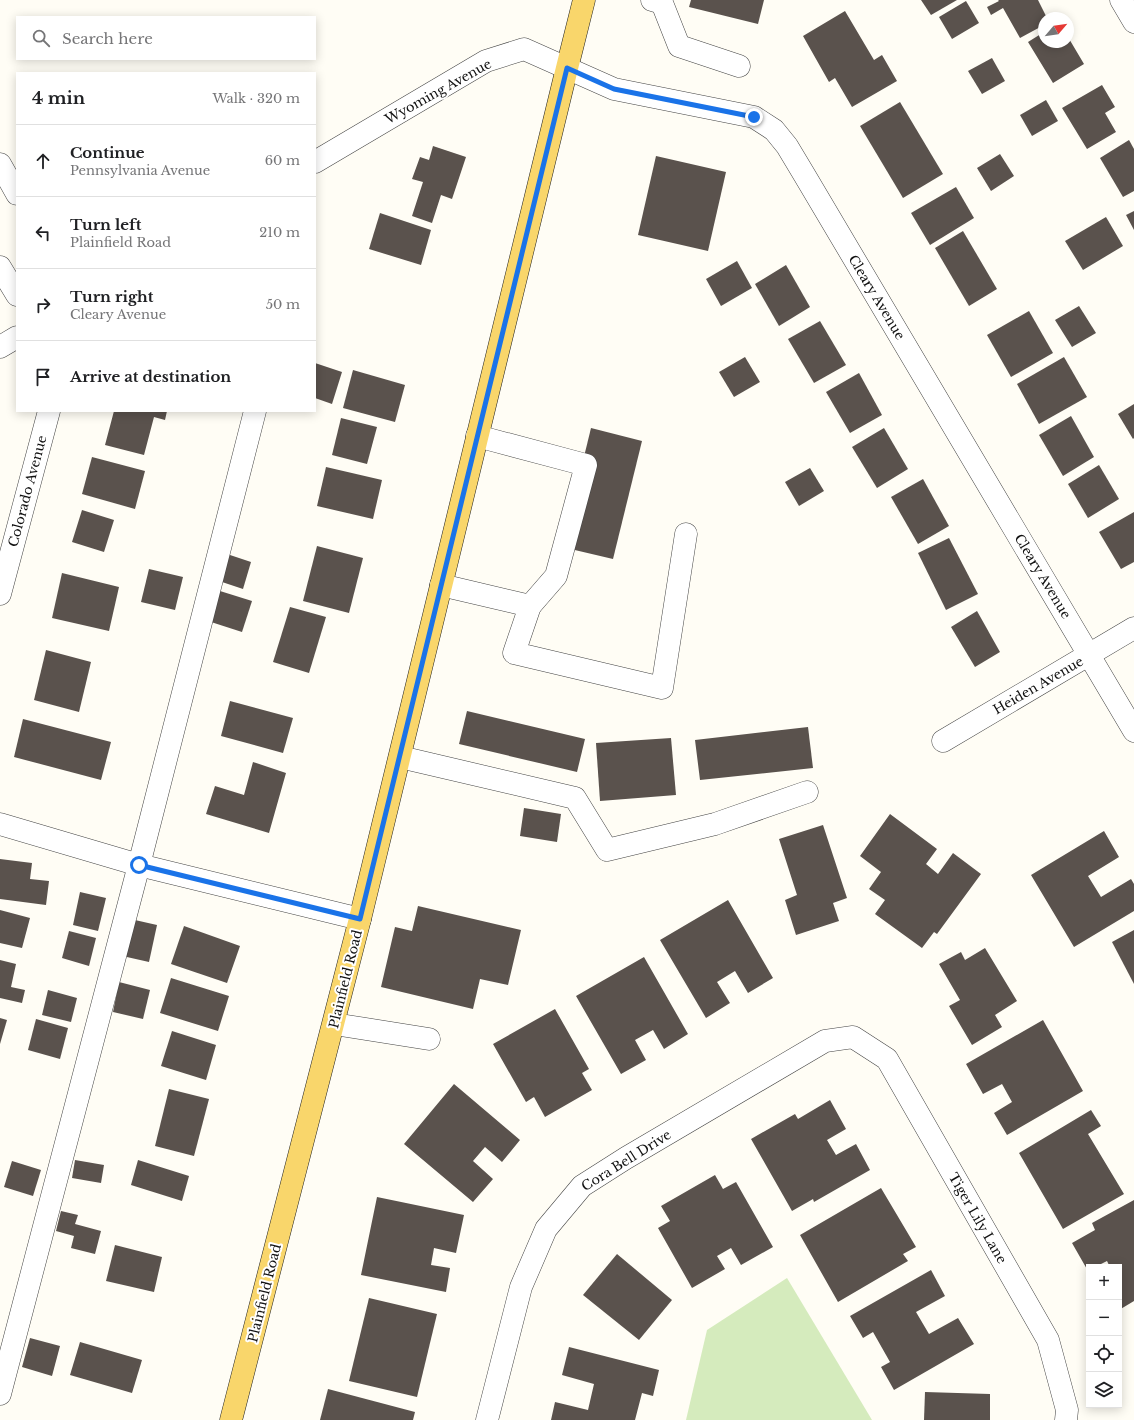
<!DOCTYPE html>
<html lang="en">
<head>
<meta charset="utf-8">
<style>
	body { margin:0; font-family:"Libre Baskerville",serif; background:#f6f6f6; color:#202124 }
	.controls { position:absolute; right:12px; bottom:12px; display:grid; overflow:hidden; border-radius:0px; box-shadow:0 2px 10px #0003 }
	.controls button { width:36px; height:36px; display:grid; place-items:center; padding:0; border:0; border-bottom:1px solid #e0e0e0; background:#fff; color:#202124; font:20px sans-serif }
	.compass { position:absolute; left:1038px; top:12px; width:36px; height:36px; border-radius:50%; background:#fff; box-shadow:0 2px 10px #0003; rotate:61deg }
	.stop { position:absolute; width:12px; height:12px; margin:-9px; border:3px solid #1a73e8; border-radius:50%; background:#fff }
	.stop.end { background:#1a73e8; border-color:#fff; box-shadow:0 1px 4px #0008 }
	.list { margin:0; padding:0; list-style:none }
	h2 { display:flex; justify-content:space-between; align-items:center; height:52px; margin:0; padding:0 16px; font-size:17px }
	h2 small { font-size:13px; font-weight:400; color:#757577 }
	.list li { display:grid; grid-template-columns:26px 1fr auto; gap:12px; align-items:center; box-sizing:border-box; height:72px; padding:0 16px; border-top:1px solid #e0e0e0 }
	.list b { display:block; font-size:15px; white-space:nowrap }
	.list p { margin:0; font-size:13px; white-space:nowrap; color:#757577 }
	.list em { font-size:13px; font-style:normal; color:#757577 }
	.icon { flex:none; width:22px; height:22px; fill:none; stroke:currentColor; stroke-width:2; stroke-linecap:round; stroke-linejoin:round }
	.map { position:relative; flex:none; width:1134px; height:1420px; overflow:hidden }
	.search { position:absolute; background:#fff; box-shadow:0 2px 10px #0003; left:16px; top:16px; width:300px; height:44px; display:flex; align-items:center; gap:10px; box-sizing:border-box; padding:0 14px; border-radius:0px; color:#757577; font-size:15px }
	.panel { position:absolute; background:#fff; box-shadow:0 2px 10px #0003; left:16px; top:72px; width:300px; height:340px; border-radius:0px }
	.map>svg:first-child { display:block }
	.green { fill:#d5ebbd }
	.building { fill:#5a524d }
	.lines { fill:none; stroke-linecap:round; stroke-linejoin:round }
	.minor-casing { stroke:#444; stroke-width:23 }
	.major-casing { stroke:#222; stroke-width:23 }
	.minor { stroke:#fff; stroke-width:22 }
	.major { stroke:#f9d66b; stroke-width:22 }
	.route { stroke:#1a73e8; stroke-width:5 }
	.labels { text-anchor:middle; stroke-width:4; stroke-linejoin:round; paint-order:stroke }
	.street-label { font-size:13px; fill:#111; stroke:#fff }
</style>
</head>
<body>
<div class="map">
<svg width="1134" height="1420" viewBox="0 0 1134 1420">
	<rect width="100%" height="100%" fill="#fffdf5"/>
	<!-- green -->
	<path class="green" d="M787,1278L872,1420H686L707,1330Z"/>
	<!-- building -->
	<g class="building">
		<path d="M691,0H764L758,24L689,7Z"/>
		<path d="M921,0H957L931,15Z"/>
		<path d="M998,0H1038L1047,18H1044V25L1020,38L1003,8L991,15L987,7L999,1Z"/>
		<path d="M966,1L979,23L952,39L939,17Z"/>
		<path d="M845,11L874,60L882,55L897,81L852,107L835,78L829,82L803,36Z"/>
		<path d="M1044,32V42H1068V37L1084,64L1053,83L1028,42Z"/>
		<path d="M992,58L1005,81L982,94L968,71Z"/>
		<path d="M1102,85L1115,107L1105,113L1116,132L1087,149L1062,108Z"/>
		<path d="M1046,100L1058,121L1032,136L1020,115Z"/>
		<path d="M900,102L943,174L903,198L860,126Z"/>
		<path d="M1129,140L1134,149V191L1123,197L1100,158Z"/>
		<path d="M433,146L466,157L452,199L441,195L432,223L412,216L423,182L412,179L420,157L429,160Z"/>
		<path d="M1000,154L1014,176L991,191L977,168Z"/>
		<path d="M656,156L726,172L708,251L638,235Z"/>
		<path d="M956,187L974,218L930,245L911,213Z"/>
		<path d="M1134,211V230L1126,215Z"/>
		<path d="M380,213L431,230L421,265L369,249Z"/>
		<path d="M1106,217L1123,246L1083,270L1065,241Z"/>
		<path d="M963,231L997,289L969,306L935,248Z"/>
		<path d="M737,261L752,288L721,306L706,279Z"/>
		<path d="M786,265L810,307L779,326L755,284Z"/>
		<path d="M1079,306L1096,333L1072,347L1055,320Z"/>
		<path d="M1029,311L1053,353L1011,377L987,335Z"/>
		<path d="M820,321L846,365L814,383L788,339Z"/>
		<path d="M745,357L760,382L734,397L719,372Z"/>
		<path d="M1064,357L1087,397L1039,424L1017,384Z"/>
		<path d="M315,363L342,372L332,404L315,398Z"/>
		<path d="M353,370L405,385L395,422L343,408Z"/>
		<path d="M859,373L882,415L850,433L826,392Z"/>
		<path d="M1134,404V438L1133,439L1118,414Z"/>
		<path d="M114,411H167L165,420L154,417L144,455L105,445Z"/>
		<path d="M1071,416L1094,457L1063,476L1039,435Z"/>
		<path d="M341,418L377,427L367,464L332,455Z"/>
		<path d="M591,428L642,441L613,559L562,547Z"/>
		<path d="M884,428L908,469L877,488L852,447Z"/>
		<path d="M92,457L145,471L135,509L82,494Z"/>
		<path d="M1099,465L1119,499L1088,518L1068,484Z"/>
		<path d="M326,467L382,480L373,519L317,506Z"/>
		<path d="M810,468L824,491L799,506L785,482Z"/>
		<path d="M923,479L949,526L918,544L891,497Z"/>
		<path d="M82,510L114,520L104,552L72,542Z"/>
		<path d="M1134,512V562L1121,569L1099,532Z"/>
		<path d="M949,538L978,594L946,610L918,553Z"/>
		<path d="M317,546L363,558L349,613L303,601Z"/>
		<path d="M221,552L251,562L243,589L213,579Z"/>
		<path d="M149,569L183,577L175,610L141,602Z"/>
		<path d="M62,573L119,587L109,631L52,618Z"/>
		<path d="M220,591L252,601L242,632L211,622Z"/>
		<path d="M290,607L326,617L309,673L273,662Z"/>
		<path d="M977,611L1000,652L975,667L951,627Z"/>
		<path d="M46,650L91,662L79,712L34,700Z"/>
		<path d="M230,701L293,718L283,753L221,736Z"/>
		<path d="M467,711L585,739L577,772L459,744Z"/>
		<path d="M23,719L111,742L101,780L14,757Z"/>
		<path d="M808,727L813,768L700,780L695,740Z"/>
		<path d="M671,738L676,795L600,801L596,743Z"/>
		<path d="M253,762L286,773L269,833L206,814L215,786L244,795Z"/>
		<path d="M524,808L561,814L557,842L520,836Z"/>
		<path d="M890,814L937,849L926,864L938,874L953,853L981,874L937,934L934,932L922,948L875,914L885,900L869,889L881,872L860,856Z"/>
		<path d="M823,825L847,898L833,903L839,921L796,935L785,900L797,895L779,839Z"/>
		<path d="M1104,831L1119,857L1088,876L1101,897L1131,879L1134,884V911L1074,947L1031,875Z"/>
		<path d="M0,859L32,863L30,879L49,881L46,905L0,899Z"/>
		<path d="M80,892L106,898L98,931L73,925Z"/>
		<path d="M728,900L773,978L748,993L735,971L717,982L730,1003L706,1018L660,940Z"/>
		<path d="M418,906L521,930L508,985L480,979L473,1009L381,987L395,927L412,931Z"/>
		<path d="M0,910L30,918L22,948L0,943Z"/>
		<path d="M126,918L157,925L149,962L118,955Z"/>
		<path d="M184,926L240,946L227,983L171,964Z"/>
		<path d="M1134,930V984L1112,942Z"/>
		<path d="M69,931L96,938L89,966L62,958Z"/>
		<path d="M985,948L1017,1001L995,1015L1002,1027L972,1045L949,1006L960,1000L939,964L961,952L965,960Z"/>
		<path d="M644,957L688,1034L664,1049L653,1030L635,1040L646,1060L621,1074L576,996Z"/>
		<path d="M0,960L16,964L11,987L25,990L22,1003L0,998Z"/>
		<path d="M171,978L229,996L218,1031L160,1013Z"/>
		<path d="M119,982L150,990L143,1019L113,1012Z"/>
		<path d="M48,990L77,998L71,1022L42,1015Z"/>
		<path d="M555,1009L589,1069L582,1073L592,1090L545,1117L534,1097L526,1102L493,1044Z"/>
		<path d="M0,1018L7,1020L0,1044Z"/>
		<path d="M36,1019L68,1028L60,1059L28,1050Z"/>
		<path d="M1043,1020L1083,1091L1007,1135L994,1113L1012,1102L1002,1084L983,1094L966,1064Z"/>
		<path d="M172,1031L216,1045L206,1080L161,1066Z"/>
		<path d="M454,1084L520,1140L502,1162L485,1147L473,1161L493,1179L473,1202L404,1144Z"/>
		<path d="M169,1089L209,1099L194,1156L155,1146Z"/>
		<path d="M830,1100L846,1129L827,1140L836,1155L856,1144L870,1170L814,1202L813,1199L792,1211L751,1139L795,1114L798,1119Z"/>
		<path d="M1091,1110L1101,1126L1088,1134L1124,1194L1063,1229L1019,1153Z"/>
		<path d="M75,1160L104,1165L101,1183L72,1178Z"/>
		<path d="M138,1160L189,1176L182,1201L131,1185Z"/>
		<path d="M12,1161L41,1170L33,1196L4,1187Z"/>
		<path d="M715,1175L723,1189L736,1182L773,1247L741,1265L731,1248L717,1256L725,1269L692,1288L658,1228L670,1221L661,1206Z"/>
		<path d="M881,1188L916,1247L903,1254L908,1261L838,1302L800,1235Z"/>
		<path d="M377,1197L464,1215L456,1253L434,1248L431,1265L450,1268L446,1292L361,1275Z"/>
		<path d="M1134,1200V1301L1119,1310V1267H1110L1107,1261L1095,1267H1089V1270L1088,1271L1072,1243L1095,1230L1092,1223Z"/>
		<path d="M61,1211L78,1215L75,1224L101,1231L95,1254L71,1248L74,1236L56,1231Z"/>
		<path d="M115,1245L162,1257L154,1292L106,1281Z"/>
		<path d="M617,1254L672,1300L639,1340L583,1295Z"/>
		<path d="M931,1270L945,1296L916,1312L929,1334L958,1318L974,1344L894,1390L881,1367L890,1362L873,1332L863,1338L850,1316Z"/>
		<path d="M369,1298L437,1314L417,1397L349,1381Z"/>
		<path d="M30,1338L60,1346L52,1376L22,1367Z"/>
		<path d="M80,1342L142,1360L132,1393L70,1375Z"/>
		<path d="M569,1347L659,1370L653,1396L642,1393L635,1420H551L555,1402L588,1410L594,1384L562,1375Z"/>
		<path d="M328,1389L415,1412L413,1420H320Z"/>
		<path d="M925,1392L990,1394V1420H924Z"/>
	</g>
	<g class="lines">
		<defs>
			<g id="minor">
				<path d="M652,0L662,3L679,46L739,66"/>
				<path d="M1121,0L1134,22"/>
				<path d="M315,162L486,61L524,49L614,89L754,117L774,130L787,146L805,176L1134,731"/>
				<path d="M0,164L17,194"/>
				<path d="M0,267L17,295"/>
				<path d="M0,347L17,337"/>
				<path d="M477,436L586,465L556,576L530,606"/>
				<path d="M441,585L530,606L514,653L662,688L686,534"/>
				<path d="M0,594L49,411"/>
				<path d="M943,741L1134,628"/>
				<path d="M400,757L575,798L607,850L715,824L807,792"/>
				<path d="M0,824L139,865L360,919"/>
				<path d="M334,1024L429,1039"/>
				<path d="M0,1394L139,865L255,411"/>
				<path d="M487,1420L521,1287L546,1229L582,1186L626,1158L825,1041L853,1037L887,1059L1048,1340L1067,1410L1066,1420"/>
			</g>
			<path id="major" d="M231,1420L360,919L567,68L584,0"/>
		</defs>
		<!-- minor casing -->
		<use href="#minor" class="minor-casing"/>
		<!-- major casing -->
		<use href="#major" class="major-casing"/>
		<!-- minor -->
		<use href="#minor" class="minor"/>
		<!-- major -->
		<use href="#major" class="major"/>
	</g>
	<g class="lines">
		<!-- route -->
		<path class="route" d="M139,865L360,919L567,68L614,89L754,117"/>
	</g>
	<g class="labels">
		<!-- street labels -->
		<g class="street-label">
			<text transform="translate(438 91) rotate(-29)" y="5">Wyoming Avenue</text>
			<text transform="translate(877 297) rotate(59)" y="5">Cleary Avenue</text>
			<text transform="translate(27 491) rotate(-75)" y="5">Colorado Avenue</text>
			<text transform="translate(1043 576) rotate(59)" y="5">Cleary Avenue</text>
			<text transform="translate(1038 685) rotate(-30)" y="5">Heiden Avenue</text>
			<text transform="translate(345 979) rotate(-76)" y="5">Plainfield Road</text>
			<text transform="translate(626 1160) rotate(-32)" y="5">Cora Bell Drive</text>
			<text transform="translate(978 1218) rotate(60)" y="5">Tiger Lily Lane</text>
			<text transform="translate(264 1293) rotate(-76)" y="5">Plainfield Road</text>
		</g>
	</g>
</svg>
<div class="controls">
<button>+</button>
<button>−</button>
<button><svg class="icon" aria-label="locate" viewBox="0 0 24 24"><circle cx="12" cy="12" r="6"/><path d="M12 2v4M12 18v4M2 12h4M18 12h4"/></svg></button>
<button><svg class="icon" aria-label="layers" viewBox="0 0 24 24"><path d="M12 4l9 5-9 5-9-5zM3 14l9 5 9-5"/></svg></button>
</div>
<svg class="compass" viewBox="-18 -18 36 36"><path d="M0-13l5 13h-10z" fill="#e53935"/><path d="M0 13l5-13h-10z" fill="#757577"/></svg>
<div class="stop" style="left:139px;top:865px"></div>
<div class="stop end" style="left:754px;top:117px"></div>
<div class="search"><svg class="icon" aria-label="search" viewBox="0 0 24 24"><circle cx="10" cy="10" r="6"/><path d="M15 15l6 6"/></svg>Search here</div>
<section class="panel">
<h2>4 min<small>Walk · 320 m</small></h2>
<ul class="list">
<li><svg class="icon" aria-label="ahead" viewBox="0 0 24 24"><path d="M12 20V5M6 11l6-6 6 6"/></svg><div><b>Continue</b><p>Pennsylvania Avenue</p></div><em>60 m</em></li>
<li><svg class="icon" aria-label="left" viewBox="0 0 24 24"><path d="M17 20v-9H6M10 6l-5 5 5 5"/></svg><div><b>Turn left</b><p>Plainfield Road</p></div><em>210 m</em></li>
<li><svg class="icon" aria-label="right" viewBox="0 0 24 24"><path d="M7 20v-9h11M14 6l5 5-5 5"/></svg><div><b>Turn right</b><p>Cleary Avenue</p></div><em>50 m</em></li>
<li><svg class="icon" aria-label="arrive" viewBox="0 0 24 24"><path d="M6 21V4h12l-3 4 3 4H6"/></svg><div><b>Arrive at destination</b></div></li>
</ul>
</section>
</div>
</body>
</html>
